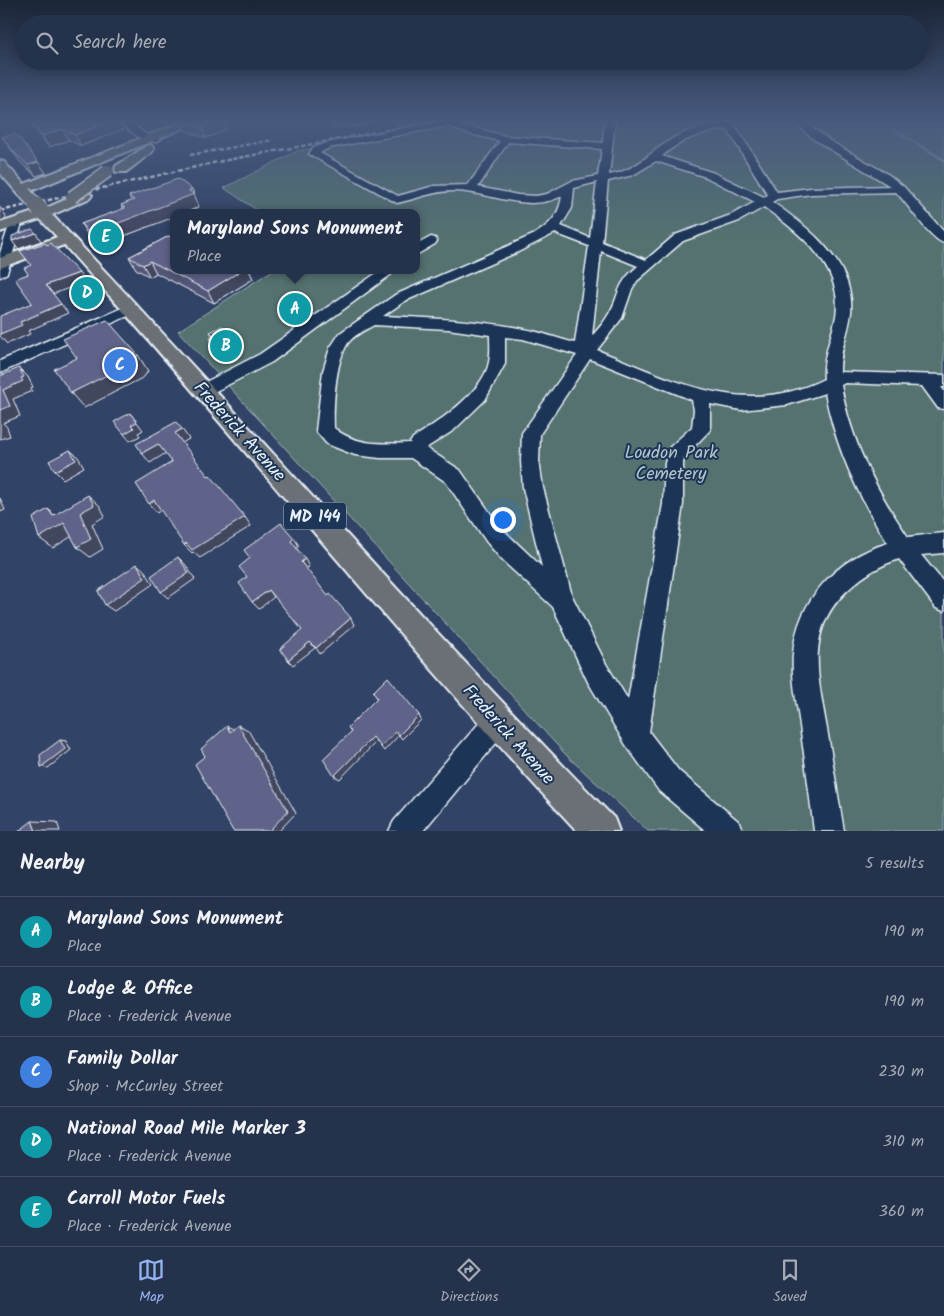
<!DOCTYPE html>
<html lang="en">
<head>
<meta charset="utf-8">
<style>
	body { margin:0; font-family:Kalam,sans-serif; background:#2d3a53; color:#f1f3f6 }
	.you { position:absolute; left:502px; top:519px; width:18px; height:18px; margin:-12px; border:4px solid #fff; border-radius:50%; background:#1a73e8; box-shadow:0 0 0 8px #1a73e833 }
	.badge { display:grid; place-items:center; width:32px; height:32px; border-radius:50%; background:#95b2f1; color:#fff; font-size:16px; font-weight:700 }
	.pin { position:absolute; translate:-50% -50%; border:2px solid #fff; box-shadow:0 1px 5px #0006 }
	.popup { position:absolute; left:170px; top:209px; width:250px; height:65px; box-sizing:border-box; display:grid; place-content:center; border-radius:10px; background:#25324c; filter:drop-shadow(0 1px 4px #0005); font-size:16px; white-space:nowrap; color:#a3aab5 }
	.popup b { font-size:19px; color:#f1f3f6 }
	.popup::after { content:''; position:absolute; left:50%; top:100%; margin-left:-10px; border:10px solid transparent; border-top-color:#25324c }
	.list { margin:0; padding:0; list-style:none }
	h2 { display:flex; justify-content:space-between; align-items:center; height:65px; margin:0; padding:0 20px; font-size:21px }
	h2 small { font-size:16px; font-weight:400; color:#a3aab5 }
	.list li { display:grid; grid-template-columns:32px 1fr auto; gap:15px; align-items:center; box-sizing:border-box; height:70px; padding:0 20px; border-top:1px solid #424d64 }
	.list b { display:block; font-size:19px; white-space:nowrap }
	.list p { margin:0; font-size:16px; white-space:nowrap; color:#a3aab5 }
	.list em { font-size:16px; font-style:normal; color:#a3aab5 }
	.icon { flex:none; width:28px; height:28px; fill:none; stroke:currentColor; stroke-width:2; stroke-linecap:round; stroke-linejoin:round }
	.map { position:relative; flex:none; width:944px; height:831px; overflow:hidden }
	.search { position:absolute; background:#25324c; box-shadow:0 2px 12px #0003; left:15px; right:15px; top:15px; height:55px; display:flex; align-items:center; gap:12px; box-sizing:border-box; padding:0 18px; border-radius:28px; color:#a3aab5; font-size:19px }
	.sheet { height:415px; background:#25324c }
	nav { display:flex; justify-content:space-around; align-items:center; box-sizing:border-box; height:70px; border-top:1px solid #424d64; background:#25324c; font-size:14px; color:#a3aab5 }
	nav a { display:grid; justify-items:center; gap:2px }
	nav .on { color:#95b2f1 }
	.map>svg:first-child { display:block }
	.green { fill:#547270; stroke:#9eb2b4 }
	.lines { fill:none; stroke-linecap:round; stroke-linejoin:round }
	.stream { stroke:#89a2ba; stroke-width:2.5 }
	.minor-casing { stroke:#e8f1f8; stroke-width:3 }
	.major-casing { stroke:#e8f1f8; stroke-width:4 }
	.minor { fill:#1d3557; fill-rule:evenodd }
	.major { fill:#6a7074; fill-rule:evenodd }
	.rail { stroke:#e8f1f8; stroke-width:2.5; stroke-dasharray:4.5 2.5; stroke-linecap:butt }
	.major-bridge-far1-casing { stroke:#e8f1f8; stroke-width:15; stroke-linecap:butt }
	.major-bridge-casing { stroke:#e8f1f8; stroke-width:18; stroke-linecap:butt }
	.major-bridge-far1 { stroke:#6a7074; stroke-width:12 }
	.major-bridge { stroke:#6a7074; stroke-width:16 }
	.wall { fill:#535676; stroke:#e8f1f8 }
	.shaded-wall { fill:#434660; stroke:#e8f1f8 }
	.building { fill:#606489; stroke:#e8f1f8 }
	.labels { text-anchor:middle; stroke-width:4; stroke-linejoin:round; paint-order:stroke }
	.shield { fill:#1d3557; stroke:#abb9c8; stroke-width:1 }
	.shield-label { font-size:16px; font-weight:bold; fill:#e8f1f8 }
	.street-label { font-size:18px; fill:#e8f1f8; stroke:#1d3557 }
	.park-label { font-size:18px; fill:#b4c5c8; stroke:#1d3557 }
</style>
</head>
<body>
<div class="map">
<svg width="944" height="831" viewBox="0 0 944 831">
	<rect width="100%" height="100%" fill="#314366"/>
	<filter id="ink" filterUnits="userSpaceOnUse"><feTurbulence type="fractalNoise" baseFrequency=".02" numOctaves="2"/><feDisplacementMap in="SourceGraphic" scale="10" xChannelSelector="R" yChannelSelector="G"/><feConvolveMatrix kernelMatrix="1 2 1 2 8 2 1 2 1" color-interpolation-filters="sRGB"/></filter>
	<g filter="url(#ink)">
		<!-- green -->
		<path class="green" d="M455,121H944V831H648L566,755L178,331L273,270H416V213H261L224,188L297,151Z"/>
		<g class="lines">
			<!-- stream -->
			<path class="stream" d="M880,121L944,160"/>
			<defs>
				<g id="minor">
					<path d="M118,121H128L147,135L161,139L156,142L141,139Z"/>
					<path d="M443,121H464L459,124L505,136L603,143L605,121H615L609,175C635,171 648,154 669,141C685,130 705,126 724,124L723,121H732L777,192L811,188L890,186L812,138L794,121H804L830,141L889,175L904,187L944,232V243C930,239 908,204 896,192L811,194L777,199L772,202C807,226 855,263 851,312C849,333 839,351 840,372L944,375V387H941L944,391V409L938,408L922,386L845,383L841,385C850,440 877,492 908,537L944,533V553L921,555L944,583V611L936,608L899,559C880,565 864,575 850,588C804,628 818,677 827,729C833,763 838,797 844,831H814C810,798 806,766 801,733C798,707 791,680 793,654C797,600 837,558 888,543C859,498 835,446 825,393L787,405L741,410L710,404V430L685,456L683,463V504L649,732L679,771L738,821L743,831H706L659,791L626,745L588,682L553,607L502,560L486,541L446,482L411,458H380L355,455L327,444L316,431L323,371L330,348L340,333L395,295L533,235C550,225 559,216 562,196C526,214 490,191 453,191C433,191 416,199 397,203L309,154L313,148L326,143ZM448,126L463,132L500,141L468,185L434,186L398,196L320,153L329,148ZM727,129L768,195L764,197L714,173L662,156C681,139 702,132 727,129ZM508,142L602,149L598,176L572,181L547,194L536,196L518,195L478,187ZM656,161L706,177L755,202L731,215L675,235L646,260L602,242L608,181L633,175ZM597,182L590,238L561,226L572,208L574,188ZM764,207C799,232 844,267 836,316C832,338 822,356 824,379C743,419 673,380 597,350L622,318L632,289L637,281L683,241L739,221ZM555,233L589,246L575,343C558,339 541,332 524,329C478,320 430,318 383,316L405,301L518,252ZM601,251L638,266C614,286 621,296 607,317C603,324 597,330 592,336ZM374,325L448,329L490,335C490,343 491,353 489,362C484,392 437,423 413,438L410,443C384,444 355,446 334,428C333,406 335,362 348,343C354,335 365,330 374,325ZM505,337L523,339L577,355L522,433L521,461L523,488L542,567L500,527L460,470L426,448L454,430L485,400L505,364ZM590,359L692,400L694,410L692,427L670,447L665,463L663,504L628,700L606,664L572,596L543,488L539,461L540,434Z"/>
					<path d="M16,219L22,223L7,273L0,277V253L10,223Z"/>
					<path d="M431,237L435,238L437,241L435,244L416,255V245Z"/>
					<path d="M381,270H397L272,362L210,394L204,396L198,394L196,390L198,386L260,354Z"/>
					<path d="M132,304L137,306L139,309L137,312L0,373V361Z"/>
					<path d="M497,709L506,713L510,722L506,731L423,831H389L394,821L488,713Z"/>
				</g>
				<g id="major">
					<path d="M185,121H201L31,191L30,196H20L0,173V161L4,162L24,184Z"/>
					<path d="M148,145L152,146L154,149L152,152L126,172H116L115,169L116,166Z"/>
					<path d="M85,191L92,195L90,198L52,215C241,414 421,622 614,818L619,831H577C400,641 238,437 64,245L0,268V258L57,237L40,219L0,232V223L34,212L35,207L46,208Z"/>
				</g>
			</defs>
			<!-- minor casing -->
			<use href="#minor" class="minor-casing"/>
			<!-- major casing -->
			<use href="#major" class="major-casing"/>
			<!-- minor -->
			<use href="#minor" class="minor"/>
			<!-- major -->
			<use href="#major" class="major"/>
			<!-- rail -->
			<g class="rail">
				<path d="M190,155L273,140"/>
				<path d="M0,211L222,161L435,121"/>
			</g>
			<defs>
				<g id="major-bridge-far1">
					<path d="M25,193L37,206"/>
					<path d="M72,197L108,171"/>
				</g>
				<path id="major-bridge" d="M36,205L40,210"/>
			</defs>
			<!-- major-bridge-far1 casing -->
			<use href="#major-bridge-far1" class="major-bridge-far1-casing"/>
			<!-- major-bridge casing -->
			<use href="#major-bridge" class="major-bridge-casing"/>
			<!-- major-bridge-far1 -->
			<use href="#major-bridge-far1" class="major-bridge-far1"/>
			<!-- major-bridge -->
			<use href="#major-bridge" class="major-bridge"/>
		</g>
		<!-- wall -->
		<g class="wall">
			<path d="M28,121H120L124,129L81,146L69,140L49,147Z"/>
			<path d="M160,121H179L170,125Z"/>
			<path d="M180,121H224L227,129L206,138L184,130Z"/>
			<path d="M318,121H376L354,127H330V123Z"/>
			<path d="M2,137L38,162L46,173L36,176L21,163Z"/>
			<path d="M192,189L199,207L98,246L89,237L81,224L123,209L121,205L131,201L129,196Z"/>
			<path d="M169,236L174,270H249L253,279L214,303L156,273L150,277L136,269L129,257Z"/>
			<path d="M210,332L238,347L222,354L215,346L210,338L213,337Z"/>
		</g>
		<!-- shaded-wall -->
		<g class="shaded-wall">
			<path d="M111,121H120L124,129L81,146L75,135Z"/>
			<path d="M168,121H179L170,125Z"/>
			<path d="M217,121H224L227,129L206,138L202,128Z"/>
			<path d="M353,121H376L354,127Z"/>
			<path d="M62,129L69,140L49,147L42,136Z"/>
			<path d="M38,162L46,173L36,176L28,165Z"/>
			<path d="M192,189L199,207L184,213H174V217L98,246L90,234Z"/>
			<path d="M0,207L6,216L5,219L0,221Z"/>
			<path d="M36,233L41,241L18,249L12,241Z"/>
			<path d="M150,261L156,273L150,277L143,265Z"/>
			<path d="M242,270H249L253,279L214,303L208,291Z"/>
			<path d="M79,273L85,282L53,294L46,285Z"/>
			<path d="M61,304L68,313L28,331L30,334L7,344L0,336V334L20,322Z"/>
			<path d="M234,339L238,347L222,354L218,346Z"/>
			<path d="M138,355L148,371L144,377L84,408L71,393Z"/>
			<path d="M19,368L28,377L33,387L31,388L32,391L13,399L20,416L3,423L7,427L10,436L0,439V410L3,390L21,378Z"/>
			<path d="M130,413L143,430L138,433L140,436L130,441L124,434L131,425Z"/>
			<path d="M182,429L189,439L182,443L175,433Z"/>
			<path d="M158,444L166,453L150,463L142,453Z"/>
			<path d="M70,450L78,457L84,467L63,479L55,471Z"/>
			<path d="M88,495L100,506L105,516L92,524L103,549L90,557L77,547L80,513Z"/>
			<path d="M0,498L5,510L0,512Z"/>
			<path d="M154,500L162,509L157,513L149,504Z"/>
			<path d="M48,509L77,533L53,548L39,538L53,516Z"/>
			<path d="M245,517L251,526L200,558L193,552L192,553L184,545Z"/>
			<path d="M294,538L299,546L295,549L291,541Z"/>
			<path d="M178,557L185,564L195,579L168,598L161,592Z"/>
			<path d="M305,559L309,567L306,569L301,562Z"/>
			<path d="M137,564L145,571L153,584L114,611L105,605Z"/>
			<path d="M269,590L274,597L259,609L252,602Z"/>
			<path d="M351,618L354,625L320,654L316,648Z"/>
			<path d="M310,642L315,648L293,665L288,660Z"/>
			<path d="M419,715L421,720L402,739L399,735Z"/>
			<path d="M238,725L248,730L296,813L279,831H269Z"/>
			<path d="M227,726L237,731L230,732Z"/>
			<path d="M396,731L399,735L384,751L381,747Z"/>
			<path d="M373,737L377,741L340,779L334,776Z"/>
			<path d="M60,740L66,741L71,750L48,768L41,767Z"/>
			<path d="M32,821L57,822L60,831H36Z"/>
		</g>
		<!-- building -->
		<g class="building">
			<path d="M30,121H111L75,135L62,129L42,136Z"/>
			<path d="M184,121H217L202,128Z"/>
			<path d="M16,134L38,162L28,165L14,152L2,137Z"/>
			<path d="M178,179L192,189L189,191L194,194L90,234L81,224L125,208L121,205L134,200L129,196Z"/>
			<path d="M32,229L36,233L12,241V236Z"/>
			<path d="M169,236L174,239V270H242L208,291L150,261L143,265L129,257Z"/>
			<path d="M45,243L47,245L51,243L79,273L46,285L61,304L20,322L22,325L0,334V316L32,303L15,279L28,274L24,268L31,265L20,251Z"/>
			<path d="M107,320L138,355L133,362L71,393L54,369L77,358L63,339Z"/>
			<path d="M222,326L234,339L218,346L210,338L214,336L210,332Z"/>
			<path d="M19,368L24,377L21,378L23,381L3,390L10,406L0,410V376Z"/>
			<path d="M130,413L137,422L131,425L134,428L124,434L114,422Z"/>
			<path d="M176,422L182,429L175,433L208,476L210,475L245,517L192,550L186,543L184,545L154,500L149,504L136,484L172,462L158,444L142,453L136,444Z"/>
			<path d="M70,450L76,460L55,471L49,461Z"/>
			<path d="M88,495L94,505L80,513L91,539L77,547L64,523L39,538L33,518L48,509L53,516Z"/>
			<path d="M281,523L294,538L291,541L305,559L301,562L328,596L330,594L351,618L316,648L310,642L288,660L280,649L302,630L269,590L252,602L239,583L247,577L239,567L250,558L244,550Z"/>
			<path d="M178,557L189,573L161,592L151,576Z"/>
			<path d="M137,564L145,578L105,605L98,591Z"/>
			<path d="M388,677L419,715L399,735L396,731L381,747L373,737L334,776L323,759L351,732L348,727L377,698L373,692Z"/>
			<path d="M238,725L288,811L269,831H233L195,764L205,756L201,749L227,726L230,732Z"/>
			<path d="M60,740L65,749L41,767L40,755Z"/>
			<path d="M32,821L36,831H19Z"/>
		</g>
	</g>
	<!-- sky -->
	<linearGradient id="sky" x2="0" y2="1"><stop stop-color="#1b2538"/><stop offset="0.51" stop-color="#485b7f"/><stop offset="1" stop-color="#485b7f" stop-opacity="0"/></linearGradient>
	<rect width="944" height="238" fill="url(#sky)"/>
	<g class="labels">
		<!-- shield labels -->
		<rect class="shield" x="284" y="502.5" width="62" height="27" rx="4"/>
		<g class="shield-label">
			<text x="315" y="522">MD 144</text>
		</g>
		<!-- street labels -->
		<g class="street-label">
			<text transform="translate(240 431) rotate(48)" y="6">Frederick Avenue</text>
			<text transform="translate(509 734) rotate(48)" y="6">Frederick Avenue</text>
		</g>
		<!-- park labels -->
		<g class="park-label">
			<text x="671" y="458">Loudon Park<tspan x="671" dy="21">Cemetery</tspan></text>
		</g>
	</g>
</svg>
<div class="you"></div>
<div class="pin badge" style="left:295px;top:309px;background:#0f9aa8">A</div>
<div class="popup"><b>Maryland Sons Monument</b>Place</div>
<div class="pin badge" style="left:226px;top:346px;background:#0f9aa8">B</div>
<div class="pin badge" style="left:120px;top:365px;background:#3f7fe0">C</div>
<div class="pin badge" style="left:87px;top:293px;background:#0f9aa8">D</div>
<div class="pin badge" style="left:106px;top:237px;background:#0f9aa8">E</div>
<div class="search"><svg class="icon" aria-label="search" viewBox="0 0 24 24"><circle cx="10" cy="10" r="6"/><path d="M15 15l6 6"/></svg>Search here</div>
</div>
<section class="sheet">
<h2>Nearby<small>5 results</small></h2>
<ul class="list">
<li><span class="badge" style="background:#0f9aa8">A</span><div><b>Maryland Sons Monument</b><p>Place</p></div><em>190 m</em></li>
<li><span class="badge" style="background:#0f9aa8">B</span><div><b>Lodge &amp; Office</b><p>Place · Frederick Avenue</p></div><em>190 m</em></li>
<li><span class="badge" style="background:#3f7fe0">C</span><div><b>Family Dollar</b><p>Shop · McCurley Street</p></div><em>230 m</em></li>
<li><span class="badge" style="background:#0f9aa8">D</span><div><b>National Road Mile Marker 3</b><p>Place · Frederick Avenue</p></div><em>310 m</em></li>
<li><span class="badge" style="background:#0f9aa8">E</span><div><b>Carroll Motor Fuels</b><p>Place · Frederick Avenue</p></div><em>360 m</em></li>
</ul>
</section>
<nav>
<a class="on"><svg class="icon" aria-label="map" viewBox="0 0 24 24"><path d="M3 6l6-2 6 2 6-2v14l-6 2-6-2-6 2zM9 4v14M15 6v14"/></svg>Map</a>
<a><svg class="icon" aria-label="directions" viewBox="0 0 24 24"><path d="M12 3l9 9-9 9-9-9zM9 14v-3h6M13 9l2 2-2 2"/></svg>Directions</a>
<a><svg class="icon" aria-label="saved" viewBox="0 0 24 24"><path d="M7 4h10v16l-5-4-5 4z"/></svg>Saved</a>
</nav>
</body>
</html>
